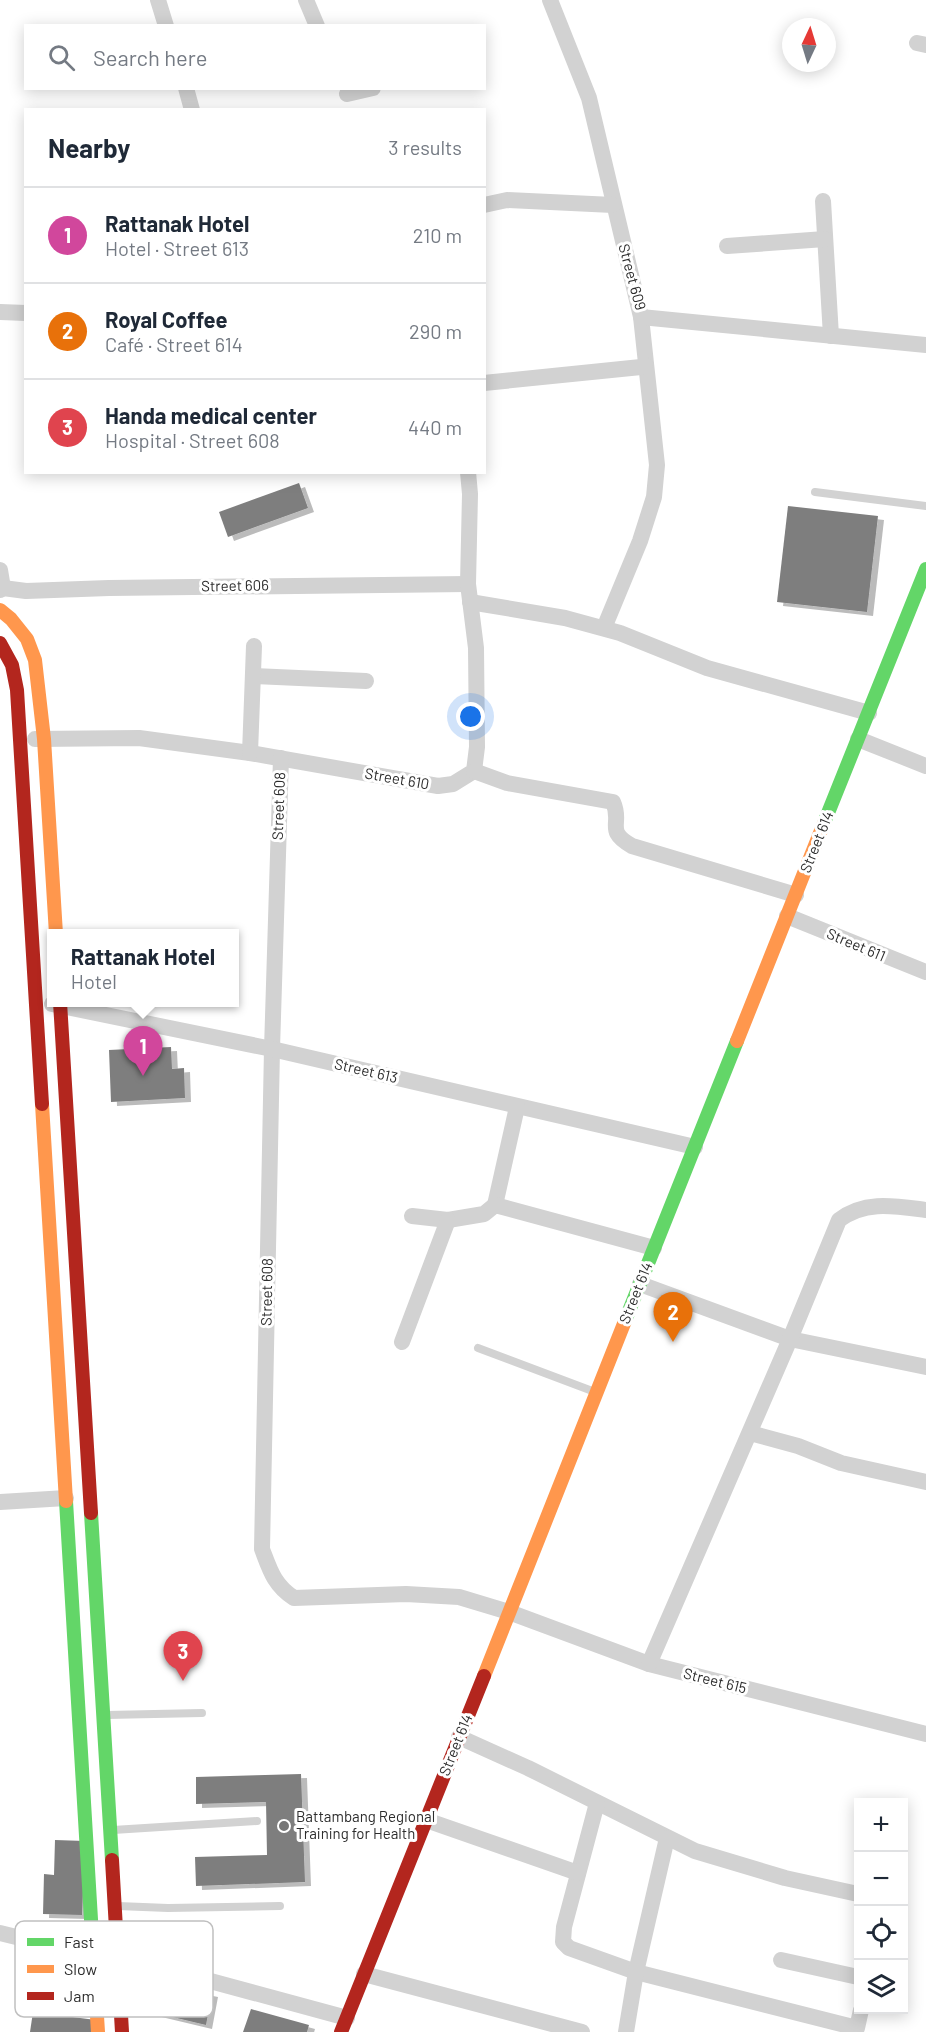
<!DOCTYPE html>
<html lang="en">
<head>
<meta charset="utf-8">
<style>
	body { margin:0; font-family:Barlow,sans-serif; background:#f6f6f7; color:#1f2937 }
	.controls { position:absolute; right:18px; bottom:18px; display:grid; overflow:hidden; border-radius:0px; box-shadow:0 3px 15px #0003 }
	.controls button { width:54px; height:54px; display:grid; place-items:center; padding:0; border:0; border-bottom:2px solid #e0e1e3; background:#fff; color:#1f2937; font:30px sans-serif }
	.compass { position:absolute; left:782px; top:18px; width:54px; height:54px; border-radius:50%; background:#fff; box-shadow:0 3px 15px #0003; rotate:4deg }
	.you { position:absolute; left:471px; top:717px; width:21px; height:21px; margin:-15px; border:4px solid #fff; border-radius:50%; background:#1a73e8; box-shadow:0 0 0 9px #1a73e833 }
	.badge { display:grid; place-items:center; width:39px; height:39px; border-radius:50%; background:#767676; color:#fff; font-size:20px; font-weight:700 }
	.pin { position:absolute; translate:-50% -50px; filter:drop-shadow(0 2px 3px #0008) }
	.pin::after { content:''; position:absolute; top:32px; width:21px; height:18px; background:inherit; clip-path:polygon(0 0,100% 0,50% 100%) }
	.popup { position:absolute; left:47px; top:929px; width:192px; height:78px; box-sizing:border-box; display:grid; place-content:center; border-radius:0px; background:#fff; filter:drop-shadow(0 2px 4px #0005); font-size:20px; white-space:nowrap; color:#747a83 }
	.popup b { font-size:22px; color:#1f2937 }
	.popup::after { content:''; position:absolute; left:50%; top:100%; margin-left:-12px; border:12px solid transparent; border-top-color:#fff }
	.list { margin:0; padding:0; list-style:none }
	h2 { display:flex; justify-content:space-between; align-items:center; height:78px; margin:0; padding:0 24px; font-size:26px }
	h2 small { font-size:20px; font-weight:400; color:#747a83 }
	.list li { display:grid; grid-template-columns:39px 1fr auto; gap:18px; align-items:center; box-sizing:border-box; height:96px; padding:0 24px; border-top:2px solid #e0e1e3 }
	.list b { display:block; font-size:22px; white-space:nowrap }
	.list p { margin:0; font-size:20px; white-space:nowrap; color:#747a83 }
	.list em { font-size:20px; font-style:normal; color:#747a83 }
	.icon { flex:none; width:33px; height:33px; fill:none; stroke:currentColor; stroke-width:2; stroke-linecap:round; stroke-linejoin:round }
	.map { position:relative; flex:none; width:926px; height:2032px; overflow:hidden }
	.search { position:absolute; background:#fff; box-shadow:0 3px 15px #0003; left:24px; top:24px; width:462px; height:66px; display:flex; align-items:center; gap:15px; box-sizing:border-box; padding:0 21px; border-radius:0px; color:#747a83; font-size:22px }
	.panel { position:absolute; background:#fff; box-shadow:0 3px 15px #0003; left:24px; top:108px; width:462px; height:366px; border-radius:0px }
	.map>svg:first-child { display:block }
	.building { fill:#7e7e7e; filter:url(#shadow) }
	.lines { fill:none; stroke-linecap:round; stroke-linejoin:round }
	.lane { stroke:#d2d2d2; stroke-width:8 }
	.street { stroke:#d2d2d2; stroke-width:16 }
	.fast { stroke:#63d668; stroke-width:14 }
	.slow { stroke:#ff974d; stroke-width:14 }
	.jam { stroke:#b3261e; stroke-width:14 }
	.poi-dot { fill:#767676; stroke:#fff; stroke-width:2 }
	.labels { text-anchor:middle; stroke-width:6; stroke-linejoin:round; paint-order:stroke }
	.street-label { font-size:15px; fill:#2d2d2d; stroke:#fff }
	.poi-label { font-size:15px; fill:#2d2d2d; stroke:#fff; text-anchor:start }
	.key { fill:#fff; stroke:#c0c0c0; stroke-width:1.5 }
	.key-label { font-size:16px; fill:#2d2d2d }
</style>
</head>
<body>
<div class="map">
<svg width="926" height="2032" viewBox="0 0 926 2032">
	<defs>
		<filter id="shadow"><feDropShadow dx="6" dy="4" stdDeviation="0" flood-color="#0004"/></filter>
	</defs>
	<rect width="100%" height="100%" fill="#fff"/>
	<!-- building -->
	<g class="building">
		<path d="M299,483L308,508L228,537L219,512Z"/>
		<path d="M788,506L878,516L867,612L777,602Z"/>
		<path d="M171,1047L172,1069L184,1068L185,1098L111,1102L109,1050Z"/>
		<path d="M301,1774L305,1882L196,1886L195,1857L267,1855L266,1802L196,1804V1777Z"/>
		<path d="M55,1840L85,1841L82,1915L43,1914L44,1874L54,1875Z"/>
		<path d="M56,1966L88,1970L92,1996L53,1989Z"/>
		<path d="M23,1971L50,1976L42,2007L17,2005Z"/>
		<path d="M151,1972L189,1981L187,1988L212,1993L206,2025L143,2010Z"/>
		<path d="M50,1993L95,2002L89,2013L49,2006Z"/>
		<path d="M251,2009L309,2025L307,2032H243Z"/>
		<path d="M33,2012L96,2020L94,2032H30Z"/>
	</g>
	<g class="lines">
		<!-- lane -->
		<g class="lane">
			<path d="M815,492L926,506"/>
			<path d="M478,1348L595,1392"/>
			<path d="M107,1715L202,1713"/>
			<path d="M113,1830L257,1821"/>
			<path d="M118,1906L168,1908L280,1906"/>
		</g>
		<!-- street -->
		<g class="street">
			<path d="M158,0L166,26"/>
			<path d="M306,0L317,26"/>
			<path d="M550,0L589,98L641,317L657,465L654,497L640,541L604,628"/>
			<path d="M917,43L926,45"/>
			<path d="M186,88L192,110"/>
			<path d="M347,94L373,88"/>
			<path d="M823,201L831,336"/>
			<path d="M484,205L507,200L613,205"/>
			<path d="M727,246L825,239"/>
			<path d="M0,312L26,313"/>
			<path d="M641,317L926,345"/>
			<path d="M484,383L641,367L645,365"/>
			<path d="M0,570L3,588L0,590"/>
			<path d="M3,588L26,591L109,588L468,584"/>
			<path d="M470,602L565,618L620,633L707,668L869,713"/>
			<path d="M253,676L366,681"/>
			<path d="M35,739L139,738L250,753L438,786L453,784L474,771L477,747L476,648L468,584L470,494L468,472"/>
			<path d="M858,739L926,766"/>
			<path d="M250,753L254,646"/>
			<path d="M281,758L272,1049L262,1549C270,1570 274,1585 294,1598L406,1594L459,1597L509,1612L649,1664L926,1734"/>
			<path d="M474,771L507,783L613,802C623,824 604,830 632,846L796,895"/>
			<path d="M787,916L926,972"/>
			<path d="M52,1004L272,1049L695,1147"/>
			<path d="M495,1205L517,1107"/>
			<path d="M412,1216L448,1220L484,1214L495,1205L654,1248"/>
			<path d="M640,1284L790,1339L926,1367"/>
			<path d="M402,1342L448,1220"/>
			<path d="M750,1433L798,1446L841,1463L926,1482"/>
			<path d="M0,1502L66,1498"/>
			<path d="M649,1664L790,1339L839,1220C865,1200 895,1206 926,1210"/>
			<path d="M459,1737L528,1768L695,1851L785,1878L858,1894"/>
			<path d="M597,1803L564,1927L563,1942L569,1948L636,1972L857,2028L861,2010"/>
			<path d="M426,1820L578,1873"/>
			<path d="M0,1933L94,1956H118L347,2018"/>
			<path d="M781,1960L858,1977"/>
			<path d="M364,1974L582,2032"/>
			<path d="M626,2032L636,1972L667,1838"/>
		</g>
		<!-- fast -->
		<g class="fast">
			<path d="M824,823L926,569"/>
			<path d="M625,1321L737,1041"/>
			<path d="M66,1501L93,1953"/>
			<path d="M91,1513L112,1860"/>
		</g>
		<!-- slow -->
		<g class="slow">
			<path d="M0,610L11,619L27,639L35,660L44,739L56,934"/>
			<path d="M737,1041L824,823"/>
			<path d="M42,1104L66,1501"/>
			<path d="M484,1676L625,1321"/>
			<path d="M93,1953L98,2032"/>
		</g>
		<!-- jam -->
		<g class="jam">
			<path d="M0,643L12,665L17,690L42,1104"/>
			<path d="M60,1002L91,1513"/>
			<path d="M112,1860L122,2032"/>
			<path d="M341,2032L484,1676"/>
		</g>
	</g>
	<!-- markers -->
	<circle class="poi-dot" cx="284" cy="1826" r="6"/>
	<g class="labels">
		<!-- street labels -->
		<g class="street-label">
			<text transform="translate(632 277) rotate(75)" y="5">Street 609</text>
			<text transform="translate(235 586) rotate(-1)" y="5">Street 606</text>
			<text transform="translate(397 779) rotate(10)" y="5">Street 610</text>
			<text transform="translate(279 806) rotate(-88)" y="5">Street 608</text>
			<text transform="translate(817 842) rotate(-68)" y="5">Street 614</text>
			<text transform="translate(856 945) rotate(23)" y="5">Street 611</text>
			<text transform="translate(366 1071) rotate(13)" y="5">Street 613</text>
			<text transform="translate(267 1292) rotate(-89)" y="5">Street 608</text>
			<text transform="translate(636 1293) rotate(-68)" y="5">Street 614</text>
			<text transform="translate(715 1681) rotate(14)" y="5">Street 615</text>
			<text transform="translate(456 1745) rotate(-68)" y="5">Street 614</text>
		</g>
		<!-- poi labels -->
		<g class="poi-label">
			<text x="296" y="1822">Battambang Regional<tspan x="296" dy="17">Training for Health</tspan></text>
		</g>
	</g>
	<!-- legend -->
	<rect x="15" y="1921" width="198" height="96" rx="9" class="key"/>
	<rect x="27" y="1938" width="27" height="8" fill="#63d668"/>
	<rect x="27" y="1965" width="27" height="8" fill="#ff974d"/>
	<rect x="27" y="1992" width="27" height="8" fill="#b3261e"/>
	<g class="key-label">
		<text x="64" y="1948">Fast</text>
		<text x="64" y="1975">Slow</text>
		<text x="64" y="2002">Jam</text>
	</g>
</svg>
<div class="controls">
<button>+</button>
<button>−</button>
<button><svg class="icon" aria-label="locate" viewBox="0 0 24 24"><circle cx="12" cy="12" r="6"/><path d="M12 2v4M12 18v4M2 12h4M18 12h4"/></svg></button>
<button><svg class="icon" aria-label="layers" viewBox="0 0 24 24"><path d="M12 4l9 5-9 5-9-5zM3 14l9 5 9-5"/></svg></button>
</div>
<svg class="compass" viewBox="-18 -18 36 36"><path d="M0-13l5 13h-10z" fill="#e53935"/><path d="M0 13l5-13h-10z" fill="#747a83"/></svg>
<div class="you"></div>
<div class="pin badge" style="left:143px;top:1076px;background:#d1479c">1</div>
<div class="popup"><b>Rattanak Hotel</b>Hotel</div>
<div class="pin badge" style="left:673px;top:1342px;background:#e8710a">2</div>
<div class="pin badge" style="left:183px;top:1681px;background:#e0444e">3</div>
<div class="search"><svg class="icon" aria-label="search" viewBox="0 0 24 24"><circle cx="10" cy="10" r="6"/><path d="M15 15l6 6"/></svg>Search here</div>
<section class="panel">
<h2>Nearby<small>3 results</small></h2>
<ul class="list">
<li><span class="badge" style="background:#d1479c">1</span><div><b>Rattanak Hotel</b><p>Hotel · Street 613</p></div><em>210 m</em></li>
<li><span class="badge" style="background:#e8710a">2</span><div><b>Royal Coffee</b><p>Café · Street 614</p></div><em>290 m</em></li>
<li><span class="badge" style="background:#e0444e">3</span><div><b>Handa medical center</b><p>Hospital · Street 608</p></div><em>440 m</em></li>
</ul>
</section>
</div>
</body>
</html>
